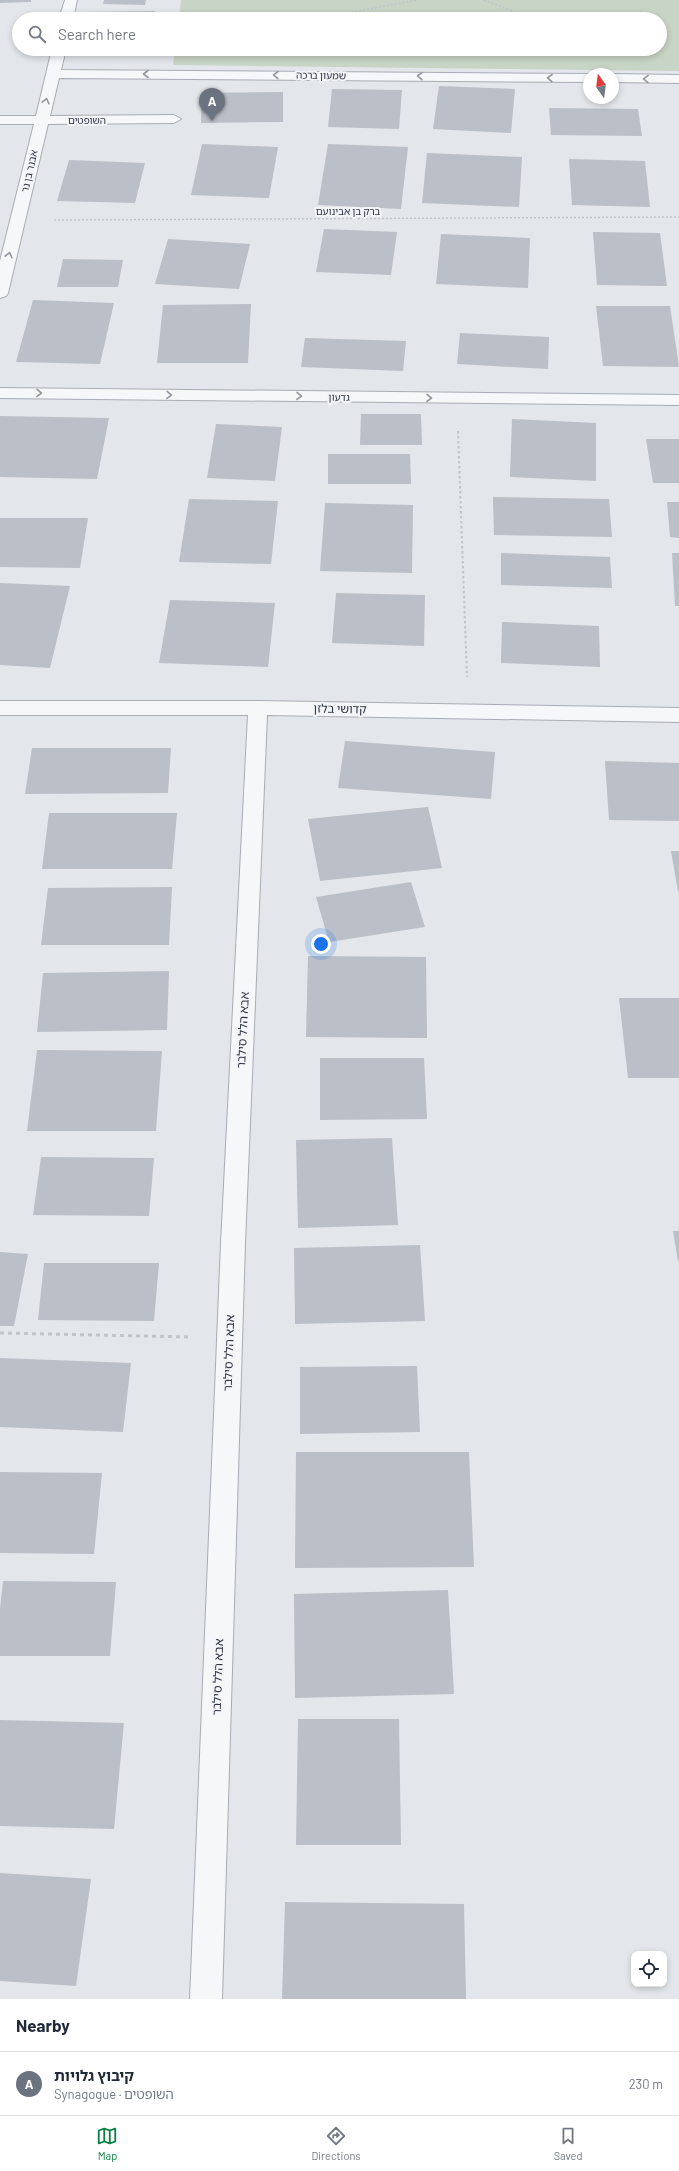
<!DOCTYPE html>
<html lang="en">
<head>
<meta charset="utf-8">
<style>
	body { margin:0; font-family:Barlow,"Noto Sans Hebrew",sans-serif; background:#f6f6f7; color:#1f2937 }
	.controls { position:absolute; right:12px; bottom:12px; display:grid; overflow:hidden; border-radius:8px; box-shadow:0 2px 6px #0003 }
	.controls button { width:36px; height:36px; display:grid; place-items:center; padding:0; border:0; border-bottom:1px solid #e0e1e3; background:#fff; color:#1f2937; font:20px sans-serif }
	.compass { position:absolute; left:583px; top:68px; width:36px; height:36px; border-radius:50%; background:#fff; box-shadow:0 2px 6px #0003; rotate:346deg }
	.you { position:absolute; left:321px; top:944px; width:14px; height:14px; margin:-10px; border:3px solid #fff; border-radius:50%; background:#1a73e8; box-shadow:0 0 0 6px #1a73e833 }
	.badge { display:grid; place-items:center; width:26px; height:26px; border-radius:50%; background:#0b8043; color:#fff; font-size:13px; font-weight:700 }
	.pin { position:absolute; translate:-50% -33px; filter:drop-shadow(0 1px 2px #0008) }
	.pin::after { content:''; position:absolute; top:21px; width:14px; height:12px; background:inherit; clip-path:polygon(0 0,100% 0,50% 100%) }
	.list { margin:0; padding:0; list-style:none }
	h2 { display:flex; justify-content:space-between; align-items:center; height:52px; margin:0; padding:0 16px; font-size:17px }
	h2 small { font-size:13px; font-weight:400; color:#747a83 }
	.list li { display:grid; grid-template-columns:26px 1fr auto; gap:12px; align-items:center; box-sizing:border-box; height:64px; padding:0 16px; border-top:1px solid #e0e1e3 }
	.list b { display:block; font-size:15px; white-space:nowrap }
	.list p { margin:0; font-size:13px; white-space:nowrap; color:#747a83 }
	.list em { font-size:13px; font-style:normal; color:#747a83 }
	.icon { flex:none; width:22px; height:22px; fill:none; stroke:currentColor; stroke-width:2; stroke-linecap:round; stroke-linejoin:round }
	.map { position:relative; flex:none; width:679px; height:1999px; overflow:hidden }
	.search { position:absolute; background:#fff; box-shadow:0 2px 6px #0003; left:12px; right:12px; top:12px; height:44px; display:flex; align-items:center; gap:10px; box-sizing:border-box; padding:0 14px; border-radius:22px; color:#747a83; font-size:15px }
	.sheet { height:116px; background:#fff }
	nav { display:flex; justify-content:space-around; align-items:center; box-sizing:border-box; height:56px; border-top:1px solid #e0e1e3; background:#fff; font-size:11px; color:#747a83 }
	nav a { display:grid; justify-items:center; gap:2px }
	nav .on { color:#0b8043 }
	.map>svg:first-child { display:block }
	.green { fill:#c8d4c5 }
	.building { fill:#bbbfc7 }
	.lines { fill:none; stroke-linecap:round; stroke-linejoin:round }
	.minor-casing { stroke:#a8adb4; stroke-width:2 }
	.path-far2 { stroke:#c1c4c9; stroke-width:1.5; stroke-dasharray:2 2; stroke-linecap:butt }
	.path-far1 { stroke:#c1c4c9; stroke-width:2; stroke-dasharray:2.5 2.5; stroke-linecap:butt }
	.path { stroke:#c1c4c9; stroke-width:3; stroke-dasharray:4 4; stroke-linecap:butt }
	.minor { fill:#f6f7f9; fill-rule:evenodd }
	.oneway { stroke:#91959e }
	.labels { text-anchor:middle; stroke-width:4; stroke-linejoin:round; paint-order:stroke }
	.far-street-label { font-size:10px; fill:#2c3342; stroke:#f3f5f8 }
	.street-label { font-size:12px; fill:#2c3342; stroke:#f3f5f8 }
</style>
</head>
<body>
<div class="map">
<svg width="679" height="1999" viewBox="0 0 679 1999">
	<rect width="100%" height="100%" fill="#e3e6ea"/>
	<!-- green -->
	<path class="green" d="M181,0H679V71L173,65L175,49H660V19H179Z"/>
	<!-- building -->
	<g class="building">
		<path d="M0,0H31V2L0,3Z"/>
		<path d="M104,0H146L145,5L103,4Z"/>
		<path d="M155,11L154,19H82L83,12Z"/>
		<path d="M77,49H150V51H76Z"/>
		<path d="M439,86L515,89L511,133L433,129Z"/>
		<path d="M332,89L402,90L399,129L328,127Z"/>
		<path d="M283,92V122L201,123L202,93Z"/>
		<path d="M549,108L638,109L642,136L551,135Z"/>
		<path d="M202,144L278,147L269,198L191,195Z"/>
		<path d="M328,144L408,147L401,209L318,205Z"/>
		<path d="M427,153L522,157L519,207L422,203Z"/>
		<path d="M569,159L645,161L650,207L572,205Z"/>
		<path d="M69,160L145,163L135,203L57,201Z"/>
		<path d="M324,229L397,232L391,275L316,272Z"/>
		<path d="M593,232L660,233L667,286L597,285Z"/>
		<path d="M441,234L530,238L528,288L436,284Z"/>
		<path d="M168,239L250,244L239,289L155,284Z"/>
		<path d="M63,259L123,260L118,287H57Z"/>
		<path d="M33,300L114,303L100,364L16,362Z"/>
		<path d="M251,304L248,363H157L163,305Z"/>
		<path d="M596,306H670L679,367L603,366Z"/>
		<path d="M460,333L549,337L548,369L457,364Z"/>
		<path d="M305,338L406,341L403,371L301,367Z"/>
		<path d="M361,414H421L422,445H360Z"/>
		<path d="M0,416L109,418L97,479L0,477Z"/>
		<path d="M512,419L596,423V481L510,477Z"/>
		<path d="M216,424L282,427L275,481L207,478Z"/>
		<path d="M646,439H679V483H653Z"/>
		<path d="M328,454H410L411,484H328Z"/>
		<path d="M493,497L609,499L612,537L494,535Z"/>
		<path d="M189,499L278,501L271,564L179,562Z"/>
		<path d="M667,502H679V538L670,537Z"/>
		<path d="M325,503L413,505L412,573L320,571Z"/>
		<path d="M0,518H88L80,568L0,567Z"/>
		<path d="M501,553L610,557L612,588L501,585Z"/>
		<path d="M672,553H679V606H675Z"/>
		<path d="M0,583L70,586L50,668L0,665Z"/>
		<path d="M336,593L425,595L424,646L332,643Z"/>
		<path d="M170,600L275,603L268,667L159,663Z"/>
		<path d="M502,622L599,626L600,667L501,663Z"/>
		<path d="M345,741L495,752L491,799L338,788Z"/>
		<path d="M32,748H171L168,793L25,794Z"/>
		<path d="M605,761L679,763V821L609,820Z"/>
		<path d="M428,807L442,868L320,881L308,819Z"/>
		<path d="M49,813H177L172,869H42Z"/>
		<path d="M671,851H679V891H678Z"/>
		<path d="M411,882L425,927L329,942L316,897Z"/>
		<path d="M172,887L169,945H41L48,888Z"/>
		<path d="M308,956L426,957L427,1038L306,1037Z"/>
		<path d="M169,971L167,1030L37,1032L43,973Z"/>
		<path d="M619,998H679V1078H628Z"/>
		<path d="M37,1050L162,1051L156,1131H27Z"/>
		<path d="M320,1058H424L427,1119L320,1120Z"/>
		<path d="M392,1138L398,1225L298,1228L296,1140Z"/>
		<path d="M41,1157L154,1158L149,1216L33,1215Z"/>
		<path d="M673,1231H679V1261H678Z"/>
		<path d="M420,1245L425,1321L295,1324L294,1248Z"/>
		<path d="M0,1252L28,1254L14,1326H0Z"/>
		<path d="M44,1263H159L154,1321L38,1320Z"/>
		<path d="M0,1358L131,1363L123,1432L0,1427Z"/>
		<path d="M417,1366L420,1432L300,1434V1367Z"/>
		<path d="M296,1452H469L474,1567L295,1568Z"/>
		<path d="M0,1472L102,1473L94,1554L0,1553Z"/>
		<path d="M3,1581L116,1582L110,1656H0V1609Z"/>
		<path d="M448,1590L454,1694L295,1698L294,1594Z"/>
		<path d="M298,1719H399L401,1845H296Z"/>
		<path d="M0,1720L124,1723L114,1829L0,1826Z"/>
		<path d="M0,1873L91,1879L76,1986L0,1981Z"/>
		<path d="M285,1902L464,1904L466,1999H282Z"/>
	</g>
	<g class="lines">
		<defs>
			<g id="minor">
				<path d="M65,0H77L73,19H59Z"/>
				<path d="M52,49H66L61,70L589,74V82L59,78L50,116L174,115L181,119L174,123L48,124L8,293L6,296L0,298V261L34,124H0V116H36Z"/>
				<path d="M613,74L679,75V83L613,82Z"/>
				<path d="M0,388L679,395V405L0,398Z"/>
				<path d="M0,701H258L679,708V722L267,715L245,1243L222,1999H190L221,1243L248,715H0Z"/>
			</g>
		</defs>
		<!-- minor casing -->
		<use href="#minor" class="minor-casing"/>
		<!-- path-far2 -->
		<g class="path-far2">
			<path d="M484,0L532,19"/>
			<path d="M316,19L417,0"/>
			<path d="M54,220L679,217"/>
		</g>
		<!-- path-far1 -->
		<path class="path-far1" d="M458,431L467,677"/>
		<!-- path -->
		<path class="path" d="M0,1333L191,1337"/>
		<!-- minor -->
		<use href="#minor" class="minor"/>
	</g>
	<!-- one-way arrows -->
	<defs><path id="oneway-chevron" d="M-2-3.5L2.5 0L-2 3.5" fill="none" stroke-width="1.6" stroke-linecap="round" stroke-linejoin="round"/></defs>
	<g class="oneway">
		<use href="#oneway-chevron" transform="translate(146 74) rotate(180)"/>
		<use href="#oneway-chevron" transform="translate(276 75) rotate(-179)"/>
		<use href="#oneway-chevron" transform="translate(420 76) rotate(-179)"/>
		<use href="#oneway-chevron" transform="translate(550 78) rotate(-179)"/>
		<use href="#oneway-chevron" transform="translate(646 79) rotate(-179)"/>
		<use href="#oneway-chevron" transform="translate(46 101) rotate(-76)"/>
		<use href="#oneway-chevron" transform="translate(9 255) rotate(-76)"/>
		<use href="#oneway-chevron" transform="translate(39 393) rotate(1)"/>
		<use href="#oneway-chevron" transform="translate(169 395) rotate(1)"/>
		<use href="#oneway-chevron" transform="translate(299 396) rotate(1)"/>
		<use href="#oneway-chevron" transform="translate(429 398) rotate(1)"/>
	</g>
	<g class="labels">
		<!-- far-street labels -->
		<g class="far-street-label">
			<text transform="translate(321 75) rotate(1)" y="4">שמעון ברכה</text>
			<text x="87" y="124">השופטים</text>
			<text transform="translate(29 171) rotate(-77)" y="4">אבנר בן נר</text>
			<text x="348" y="215">ברק בן אבינועם</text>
			<text transform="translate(339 397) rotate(1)" y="4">גדעון</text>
		</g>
		<!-- street labels -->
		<g class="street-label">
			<text transform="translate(340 709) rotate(1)" y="4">קדושי בלזן</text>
			<text transform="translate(243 1030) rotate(-87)" y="4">אבא הלל סילבר</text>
			<text transform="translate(229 1353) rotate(-88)" y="4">אבא הלל סילבר</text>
			<text transform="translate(218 1677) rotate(-88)" y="4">אבא הלל סילבר</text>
		</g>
	</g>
</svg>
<div class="controls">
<button><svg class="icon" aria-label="locate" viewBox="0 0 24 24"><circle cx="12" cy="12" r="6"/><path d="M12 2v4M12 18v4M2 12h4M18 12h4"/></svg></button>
</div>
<svg class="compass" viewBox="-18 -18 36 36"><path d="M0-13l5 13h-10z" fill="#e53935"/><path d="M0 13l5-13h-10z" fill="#747a83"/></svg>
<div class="you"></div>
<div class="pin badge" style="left:212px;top:121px;background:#6b7280">A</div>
<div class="search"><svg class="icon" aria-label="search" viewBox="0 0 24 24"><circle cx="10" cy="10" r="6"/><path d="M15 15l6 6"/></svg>Search here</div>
</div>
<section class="sheet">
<h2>Nearby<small></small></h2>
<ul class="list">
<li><span class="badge" style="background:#6b7280">A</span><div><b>קיבוץ גלויות</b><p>Synagogue · השופטים</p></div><em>230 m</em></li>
</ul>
</section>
<nav>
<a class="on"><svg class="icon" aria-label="map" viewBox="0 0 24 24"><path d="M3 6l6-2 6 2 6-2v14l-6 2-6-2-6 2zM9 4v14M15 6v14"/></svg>Map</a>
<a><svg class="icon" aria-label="directions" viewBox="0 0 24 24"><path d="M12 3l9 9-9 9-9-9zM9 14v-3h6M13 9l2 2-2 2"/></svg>Directions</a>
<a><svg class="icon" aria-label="saved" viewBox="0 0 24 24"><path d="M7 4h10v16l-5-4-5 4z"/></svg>Saved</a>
</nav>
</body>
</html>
